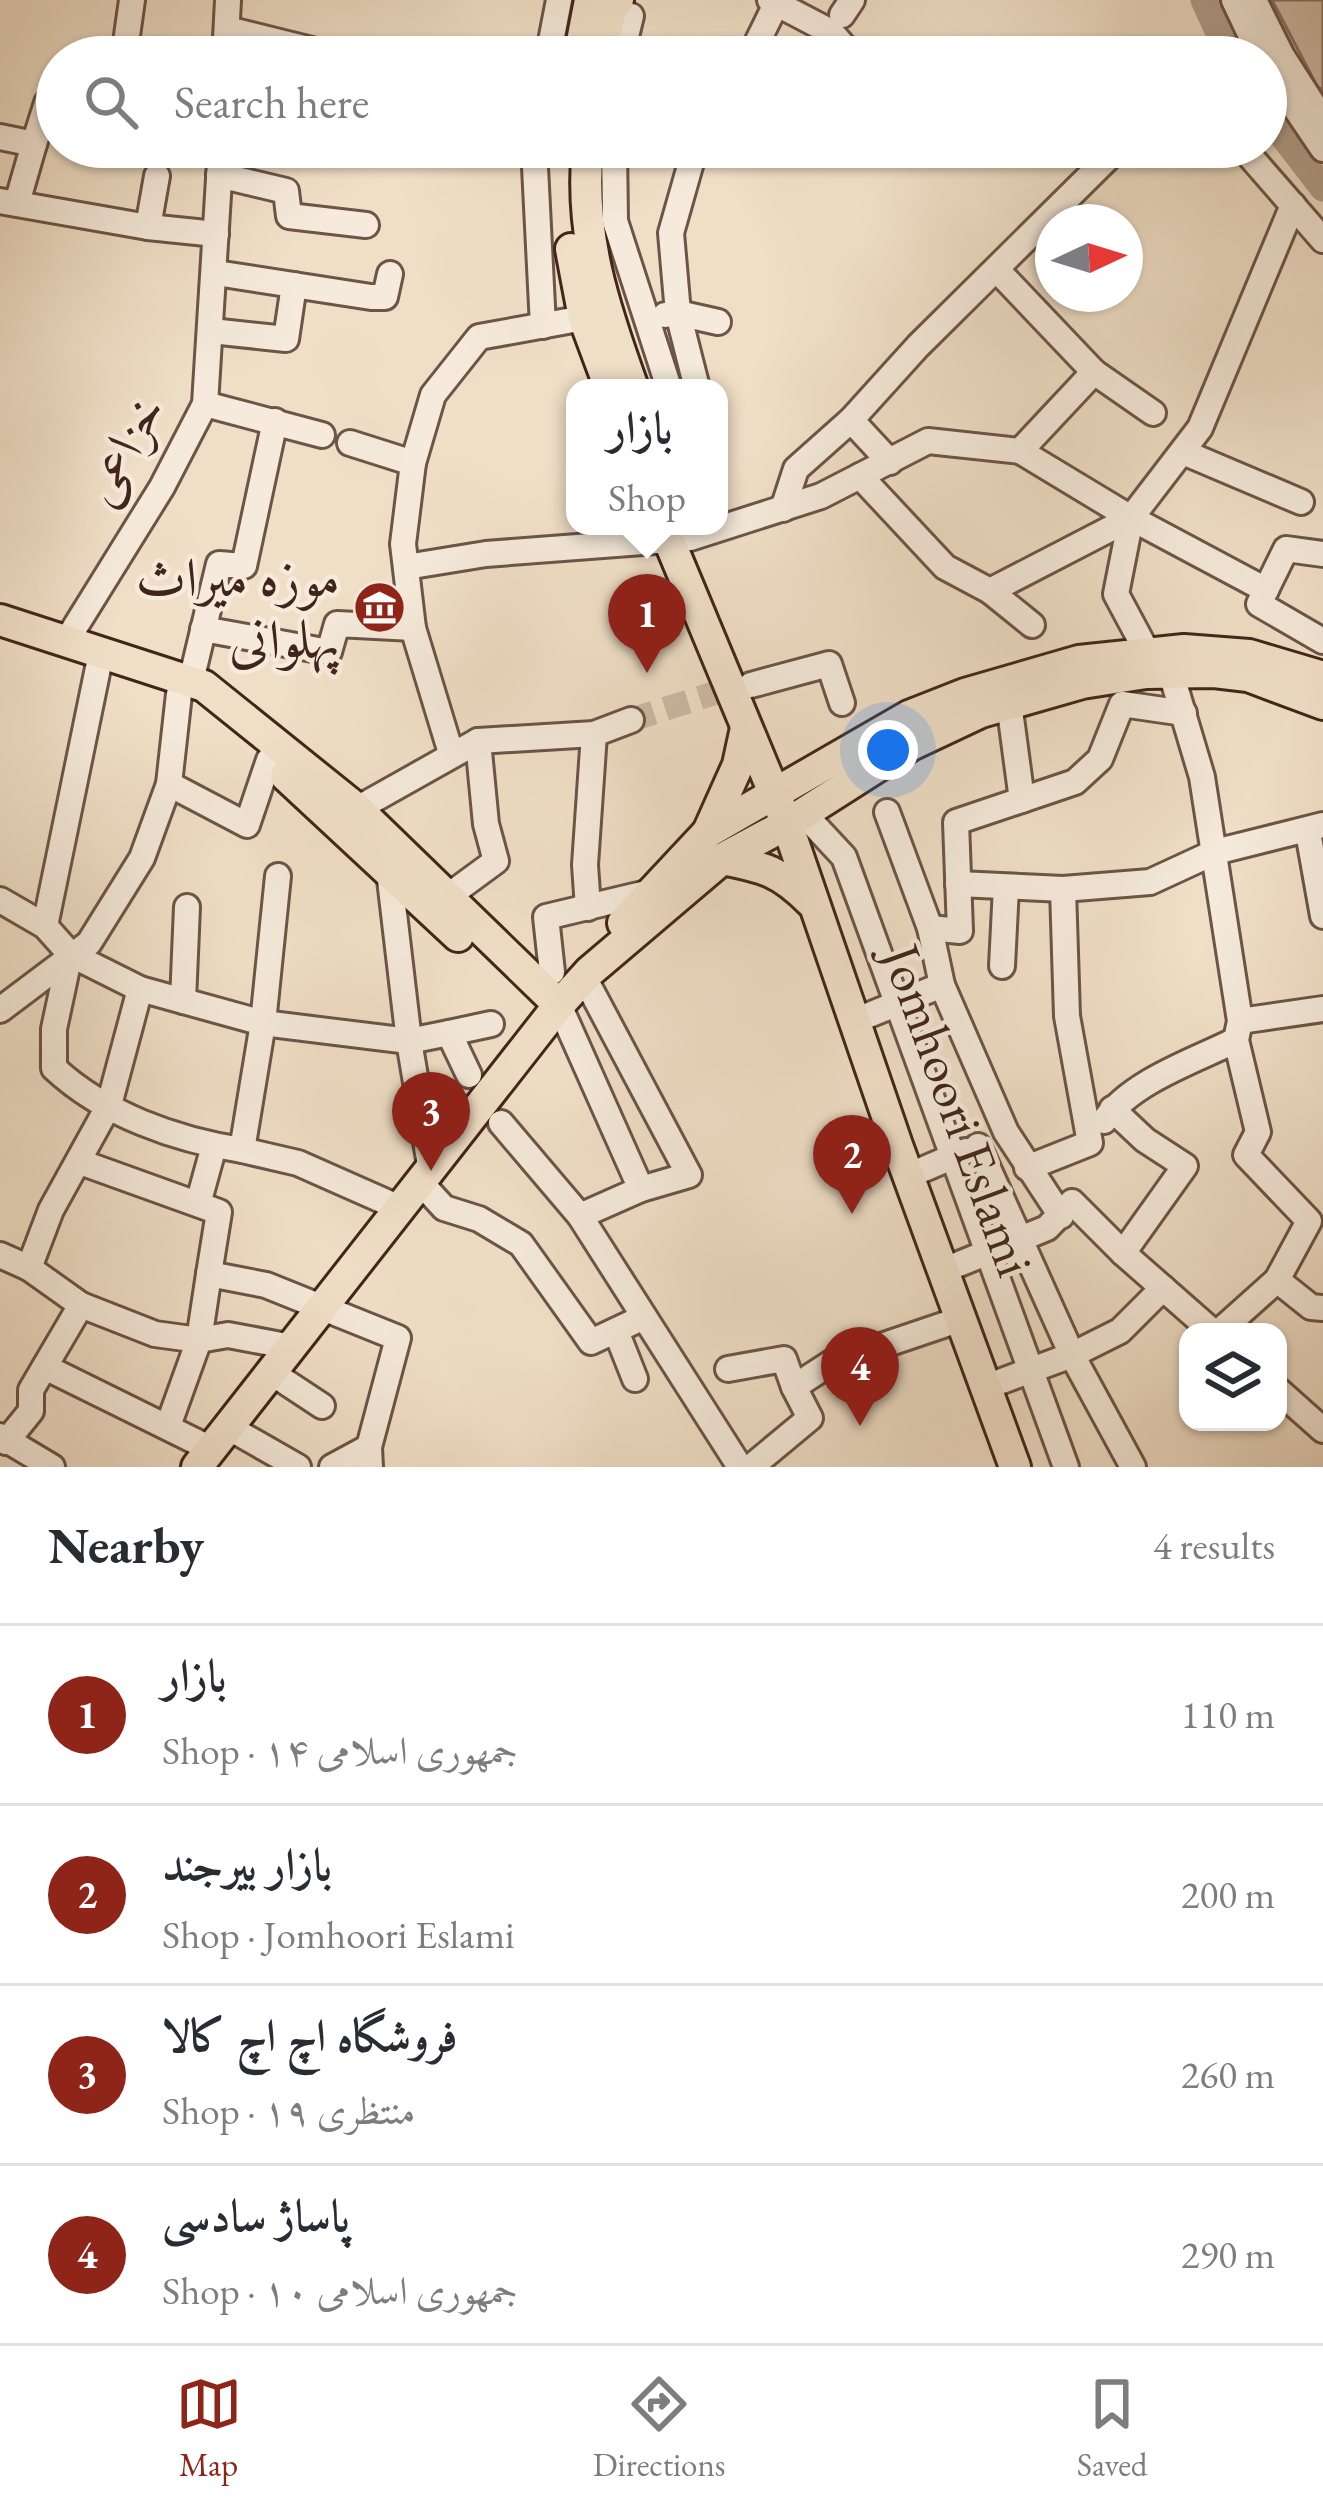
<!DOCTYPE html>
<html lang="en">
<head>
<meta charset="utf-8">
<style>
	body { margin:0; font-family:"EB Garamond",Amiri,serif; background:#f7f7f7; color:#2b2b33 }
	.controls { position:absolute; right:36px; bottom:36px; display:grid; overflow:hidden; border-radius:24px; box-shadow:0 3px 9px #0004 }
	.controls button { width:108px; height:108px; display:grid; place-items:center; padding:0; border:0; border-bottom:3px solid #e1e1e2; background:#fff; color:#2b2b33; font:60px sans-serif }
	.compass { position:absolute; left:1035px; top:204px; width:108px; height:108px; border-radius:50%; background:#fff; box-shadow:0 3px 9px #0004; rotate:86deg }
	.you { position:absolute; left:888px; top:750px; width:42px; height:42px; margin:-30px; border:9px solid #fff; border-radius:50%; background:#1a73e8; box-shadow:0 0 0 18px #1a73e833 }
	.badge { display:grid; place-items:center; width:78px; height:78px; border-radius:50%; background:#8f2418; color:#fff; font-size:39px; font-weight:700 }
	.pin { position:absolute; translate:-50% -99px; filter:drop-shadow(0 3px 6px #0008) }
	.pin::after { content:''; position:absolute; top:63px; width:42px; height:36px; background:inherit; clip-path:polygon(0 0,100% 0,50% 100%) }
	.popup { position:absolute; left:566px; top:379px; width:162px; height:156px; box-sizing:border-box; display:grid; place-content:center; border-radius:24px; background:#fff; filter:drop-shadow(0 3px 9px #0005); font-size:39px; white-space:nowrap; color:#7c7c81 }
	.popup b { font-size:45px; color:#2b2b33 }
	.popup::after { content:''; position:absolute; left:50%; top:100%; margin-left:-24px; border:24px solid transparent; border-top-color:#fff }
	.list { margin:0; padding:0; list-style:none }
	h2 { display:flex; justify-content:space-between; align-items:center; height:156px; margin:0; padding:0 48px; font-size:51px }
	h2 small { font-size:39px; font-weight:400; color:#7c7c81 }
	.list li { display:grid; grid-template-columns:78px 1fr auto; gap:36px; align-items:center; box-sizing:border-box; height:180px; padding:0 48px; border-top:3px solid #e1e1e2 }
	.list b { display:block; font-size:45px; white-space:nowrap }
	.list p { margin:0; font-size:39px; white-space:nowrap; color:#7c7c81 }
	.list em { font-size:39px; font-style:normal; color:#7c7c81 }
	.icon { flex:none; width:66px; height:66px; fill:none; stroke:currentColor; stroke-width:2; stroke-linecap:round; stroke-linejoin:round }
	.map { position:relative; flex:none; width:1323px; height:1467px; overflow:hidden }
	.search { position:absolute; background:#fff; box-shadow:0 3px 9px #0004; left:36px; right:36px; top:36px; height:132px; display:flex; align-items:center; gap:30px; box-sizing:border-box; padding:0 42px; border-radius:66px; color:#7c7c81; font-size:45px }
	.sheet { height:876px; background:#fff }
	nav { display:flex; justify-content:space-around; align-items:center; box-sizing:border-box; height:168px; border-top:3px solid #e1e1e2; background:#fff; font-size:33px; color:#7c7c81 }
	nav a { display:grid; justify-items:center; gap:6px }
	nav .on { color:#8f2418 }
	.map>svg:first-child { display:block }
	.green { fill:#d2bfaa; stroke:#8a7262; stroke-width:3 }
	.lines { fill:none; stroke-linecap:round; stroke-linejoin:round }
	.river { stroke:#b4a08d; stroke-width:27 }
	.minor-tunnel { stroke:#cdbaa5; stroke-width:24; stroke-dasharray:24 12; stroke-linecap:butt }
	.minor-casing { stroke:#6d5446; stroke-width:30 }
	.major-casing { stroke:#41251b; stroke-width:36 }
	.minor { stroke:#f5eadb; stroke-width:24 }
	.major { stroke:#f0dfc7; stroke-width:30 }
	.labels { text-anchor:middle; stroke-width:9; stroke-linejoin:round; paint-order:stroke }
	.street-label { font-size:54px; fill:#41251b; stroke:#f5eadb }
	.poi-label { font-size:54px; fill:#41251b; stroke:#f5eadb; text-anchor:end }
</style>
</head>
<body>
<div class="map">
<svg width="1323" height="1467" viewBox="0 0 1323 1467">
	<rect width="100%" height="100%" fill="#f0dfc7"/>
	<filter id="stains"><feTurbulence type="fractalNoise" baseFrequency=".00167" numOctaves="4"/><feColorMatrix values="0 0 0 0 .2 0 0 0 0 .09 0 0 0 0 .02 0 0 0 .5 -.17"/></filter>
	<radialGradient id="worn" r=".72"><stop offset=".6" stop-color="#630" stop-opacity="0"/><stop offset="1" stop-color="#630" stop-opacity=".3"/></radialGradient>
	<!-- green -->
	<path class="green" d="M1272,0H1323V91L1317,86Z"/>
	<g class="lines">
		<!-- river -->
		<g class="river">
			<path d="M1204,0L1230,57"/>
			<path d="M1266,114L1323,188"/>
		</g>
		<!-- minor-tunnel -->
		<path class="minor-tunnel" d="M631,720L730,688"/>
		<defs>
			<g id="minor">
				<path d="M770,0L831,32L853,57"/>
				<path d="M1234,0L1261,57"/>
				<path d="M1254,0L1282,56L1323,120"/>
				<path d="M842,15L852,0"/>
				<path d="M227,29L340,57"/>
				<path d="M124,57L132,0"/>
				<path d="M225,57L228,0"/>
				<path d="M548,57L559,0"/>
				<path d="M621,57L631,16"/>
				<path d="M750,57L778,0"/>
				<path d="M1266,65L1323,149"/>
				<path d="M0,137L34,144L47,103L57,105"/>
				<path d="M534,147L543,326"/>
				<path d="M614,147L615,221L669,388"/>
				<path d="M1242,147L1323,240"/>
				<path d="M432,152L433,147"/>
				<path d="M692,159L671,233L678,313L697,388"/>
				<path d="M219,175L286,191L289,216L366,225"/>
				<path d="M0,201L148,227L216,234"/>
				<path d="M17,203L34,144"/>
				<path d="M148,227L157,176"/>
				<path d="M997,270L1094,372L1153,413"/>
				<path d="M216,273L371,297H385L390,274"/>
				<path d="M665,315L678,313L718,322"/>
				<path d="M211,331L286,339L294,285"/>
				<path d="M205,404L322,435"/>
				<path d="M851,420L918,346L1119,147"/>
				<path d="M350,443L413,463L403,544L413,628L451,753"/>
				<path d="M1020,451L1131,518L1266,590"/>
				<path d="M1183,452L1301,502"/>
				<path d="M413,463L433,395L479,337L584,318"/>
				<path d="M860,476L945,567L990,591L1032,625"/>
				<path d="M783,509L796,469L851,420L890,462"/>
				<path d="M1131,518L1116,594L1147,652"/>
				<path d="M690,538L821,496L928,441L1020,451L1094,372"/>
				<path d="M1323,554L1286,549L1259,604L1323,641"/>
				<path d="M406,567L486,554L669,540"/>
				<path d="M990,591L1131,518L1200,428L1293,205"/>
				<path d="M203,629L329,652L337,624L413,628"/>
				<path d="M67,640L162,487L205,404L221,147"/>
				<path d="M1171,673L1202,777L1240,1021L1236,1040L1258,1132L1246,1155L1309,1221L1277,1280L1219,1332"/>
				<path d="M191,681L219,564L244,566L275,421"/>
				<path d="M751,685L829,664L842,703"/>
				<path d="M1009,703L1022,800"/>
				<path d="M169,784L247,825L269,760"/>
				<path d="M357,809L478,741L594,734L631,720"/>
				<path d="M887,812L930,928L942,985L1006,1132L1061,1216"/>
				<path d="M803,813L844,857L1066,1467"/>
				<path d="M1308,832L1323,916"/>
				<path d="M389,871L409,1041L431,1171"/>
				<path d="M958,884L1063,889L1150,882L1215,852L1323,825"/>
				<path d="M447,897L496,861L486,824L478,741"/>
				<path d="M0,900L45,926L70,954L140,989L263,1023L409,1041L449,1033L469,1075"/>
				<path d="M588,908L585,865L594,734"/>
				<path d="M45,926L98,668"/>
				<path d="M930,928L960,931L956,822L1075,782L1100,759L1122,704L1184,713"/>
				<path d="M70,954L54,1029V1068C103,1114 176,1140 242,1150L263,1023L278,876"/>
				<path d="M1002,966L1006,887"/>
				<path d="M552,972L546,917L651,892"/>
				<path d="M183,1001L187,907"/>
				<path d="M559,1005L641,1189"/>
				<path d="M0,1010L89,943L142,858L169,784L179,694"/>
				<path d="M869,1015L942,985"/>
				<path d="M1240,1021L1323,1009"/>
				<path d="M449,1033L491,1024"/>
				<path d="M1112,1109L1145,1140L1185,1166L1123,1253"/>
				<path d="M1104,1121C1132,1081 1194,1061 1236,1040"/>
				<path d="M501,1123L580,1216L740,1467"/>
				<path d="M978,1146L1072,1355L1133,1467"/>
				<path d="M242,1150L298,1163L402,1209"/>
				<path d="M80,1162L219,1212L209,1274"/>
				<path d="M1027,1168L1090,1143L1067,1016L1063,889"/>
				<path d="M924,1169L966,1151"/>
				<path d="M422,1184L444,1208L479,1219L521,1244L591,1342L644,1317"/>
				<path d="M198,1204L214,1146"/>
				<path d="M580,1216L641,1189L689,1175L584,977"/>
				<path d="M0,1255L29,1268L81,1305L155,1334L199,1340L228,1335L292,1347"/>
				<path d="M959,1264L1047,1228L1072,1202L1123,1253L1213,1332"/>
				<path d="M29,1268L51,1210L109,1105L140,989"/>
				<path d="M1277,1280L1311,1307L1323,1308"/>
				<path d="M616,1331L635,1379"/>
				<path d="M45,1367L211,1449"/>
				<path d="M728,1369L784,1359L794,1387"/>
				<path d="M272,1373L322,1406"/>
				<path d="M1002,1381L1072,1355L1120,1331L1163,1288"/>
				<path d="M1278,1390L1323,1430"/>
				<path d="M168,1426L199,1340L209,1274L266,1285L398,1338L369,1447L370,1467"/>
				<path d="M228,1427L298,1467"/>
				<path d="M0,1436L52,1467"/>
				<path d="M6,1442L31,1411V1390L81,1305"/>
				<path d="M332,1467L369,1447"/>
				<path d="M751,1467L810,1418L794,1387L831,1363L961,1319"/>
			</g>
			<g id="major">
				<path d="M579,57L590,0"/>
				<path d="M600,57L611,10L618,0"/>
				<path d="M588,147C579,234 604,308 633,388"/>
				<path d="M571,249L584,318L610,388"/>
				<path d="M663,526L787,824L897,1145L1015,1467"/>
				<path d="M0,620L204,686L357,809L559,1005"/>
				<path d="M286,776L458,936"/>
				<path d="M708,832L738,765L746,728"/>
				<path d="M722,859C764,867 780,871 811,902"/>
				<path d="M623,923L708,832L909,716L965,694L1079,661L1184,650L1249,655L1323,677"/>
				<path d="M197,1467L559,1005L589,972L722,859L787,824L911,745L981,712L1082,683L1146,673L1214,672L1248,676L1323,704"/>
			</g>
		</defs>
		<!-- minor casing -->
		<use href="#minor" class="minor-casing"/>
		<!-- major casing -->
		<use href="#major" class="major-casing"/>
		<!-- minor -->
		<use href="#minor" class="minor"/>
		<!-- major -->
		<use href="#major" class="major"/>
	</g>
	<!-- icons -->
	<defs>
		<symbol id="museum-disc" viewBox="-11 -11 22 22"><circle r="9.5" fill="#8f2418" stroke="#f5eadb"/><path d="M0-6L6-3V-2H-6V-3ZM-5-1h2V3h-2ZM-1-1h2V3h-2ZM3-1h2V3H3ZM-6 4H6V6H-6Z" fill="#fff"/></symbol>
	</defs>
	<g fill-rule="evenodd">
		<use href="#museum-disc" x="350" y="578" width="59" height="59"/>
	</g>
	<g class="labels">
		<!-- street labels -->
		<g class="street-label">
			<text transform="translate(122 450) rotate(-62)" y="19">خزاعی</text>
			<text transform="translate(959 1110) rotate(70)" y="19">Jomhoori Eslami</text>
		</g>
		<!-- poi labels -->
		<g class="poi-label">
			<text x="340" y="596">موزه میراث<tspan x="340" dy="62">پهلوانی</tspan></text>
		</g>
	</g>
	<rect width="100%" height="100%" filter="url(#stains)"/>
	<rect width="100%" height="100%" fill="url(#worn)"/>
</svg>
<div class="controls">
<button><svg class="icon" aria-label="layers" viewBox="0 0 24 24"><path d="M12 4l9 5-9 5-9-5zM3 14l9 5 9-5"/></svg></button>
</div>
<svg class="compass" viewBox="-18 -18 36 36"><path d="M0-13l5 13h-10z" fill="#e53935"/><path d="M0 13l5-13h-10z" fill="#7c7c81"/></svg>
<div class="you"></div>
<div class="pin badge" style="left:647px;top:673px">1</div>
<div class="popup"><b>بازار</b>Shop</div>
<div class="pin badge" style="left:852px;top:1214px">2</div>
<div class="pin badge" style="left:431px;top:1171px">3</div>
<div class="pin badge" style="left:860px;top:1426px">4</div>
<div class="search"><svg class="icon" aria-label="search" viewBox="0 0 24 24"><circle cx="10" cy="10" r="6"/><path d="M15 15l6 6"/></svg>Search here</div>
</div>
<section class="sheet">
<h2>Nearby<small>4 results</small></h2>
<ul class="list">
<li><span class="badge">1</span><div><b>بازار</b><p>Shop · جمهوری اسلامی ۱۴</p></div><em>110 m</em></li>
<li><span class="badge">2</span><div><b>بازار بیرجند</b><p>Shop · Jomhoori Eslami</p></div><em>200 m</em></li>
<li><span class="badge">3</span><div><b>فروشگاه اچ اچ کالا</b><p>Shop · منتظری ۱۹</p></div><em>260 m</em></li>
<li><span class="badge">4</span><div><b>پاساژ سادسی</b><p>Shop · جمهوری اسلامی ۱۰</p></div><em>290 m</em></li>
</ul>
</section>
<nav>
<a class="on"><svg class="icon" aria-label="map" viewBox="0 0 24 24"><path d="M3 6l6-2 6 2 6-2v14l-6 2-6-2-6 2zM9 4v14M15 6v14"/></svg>Map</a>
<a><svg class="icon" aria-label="directions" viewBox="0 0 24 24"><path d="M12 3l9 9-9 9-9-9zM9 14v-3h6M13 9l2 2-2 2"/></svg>Directions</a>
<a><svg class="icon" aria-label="saved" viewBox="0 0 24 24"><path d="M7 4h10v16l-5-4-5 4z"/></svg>Saved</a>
</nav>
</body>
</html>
